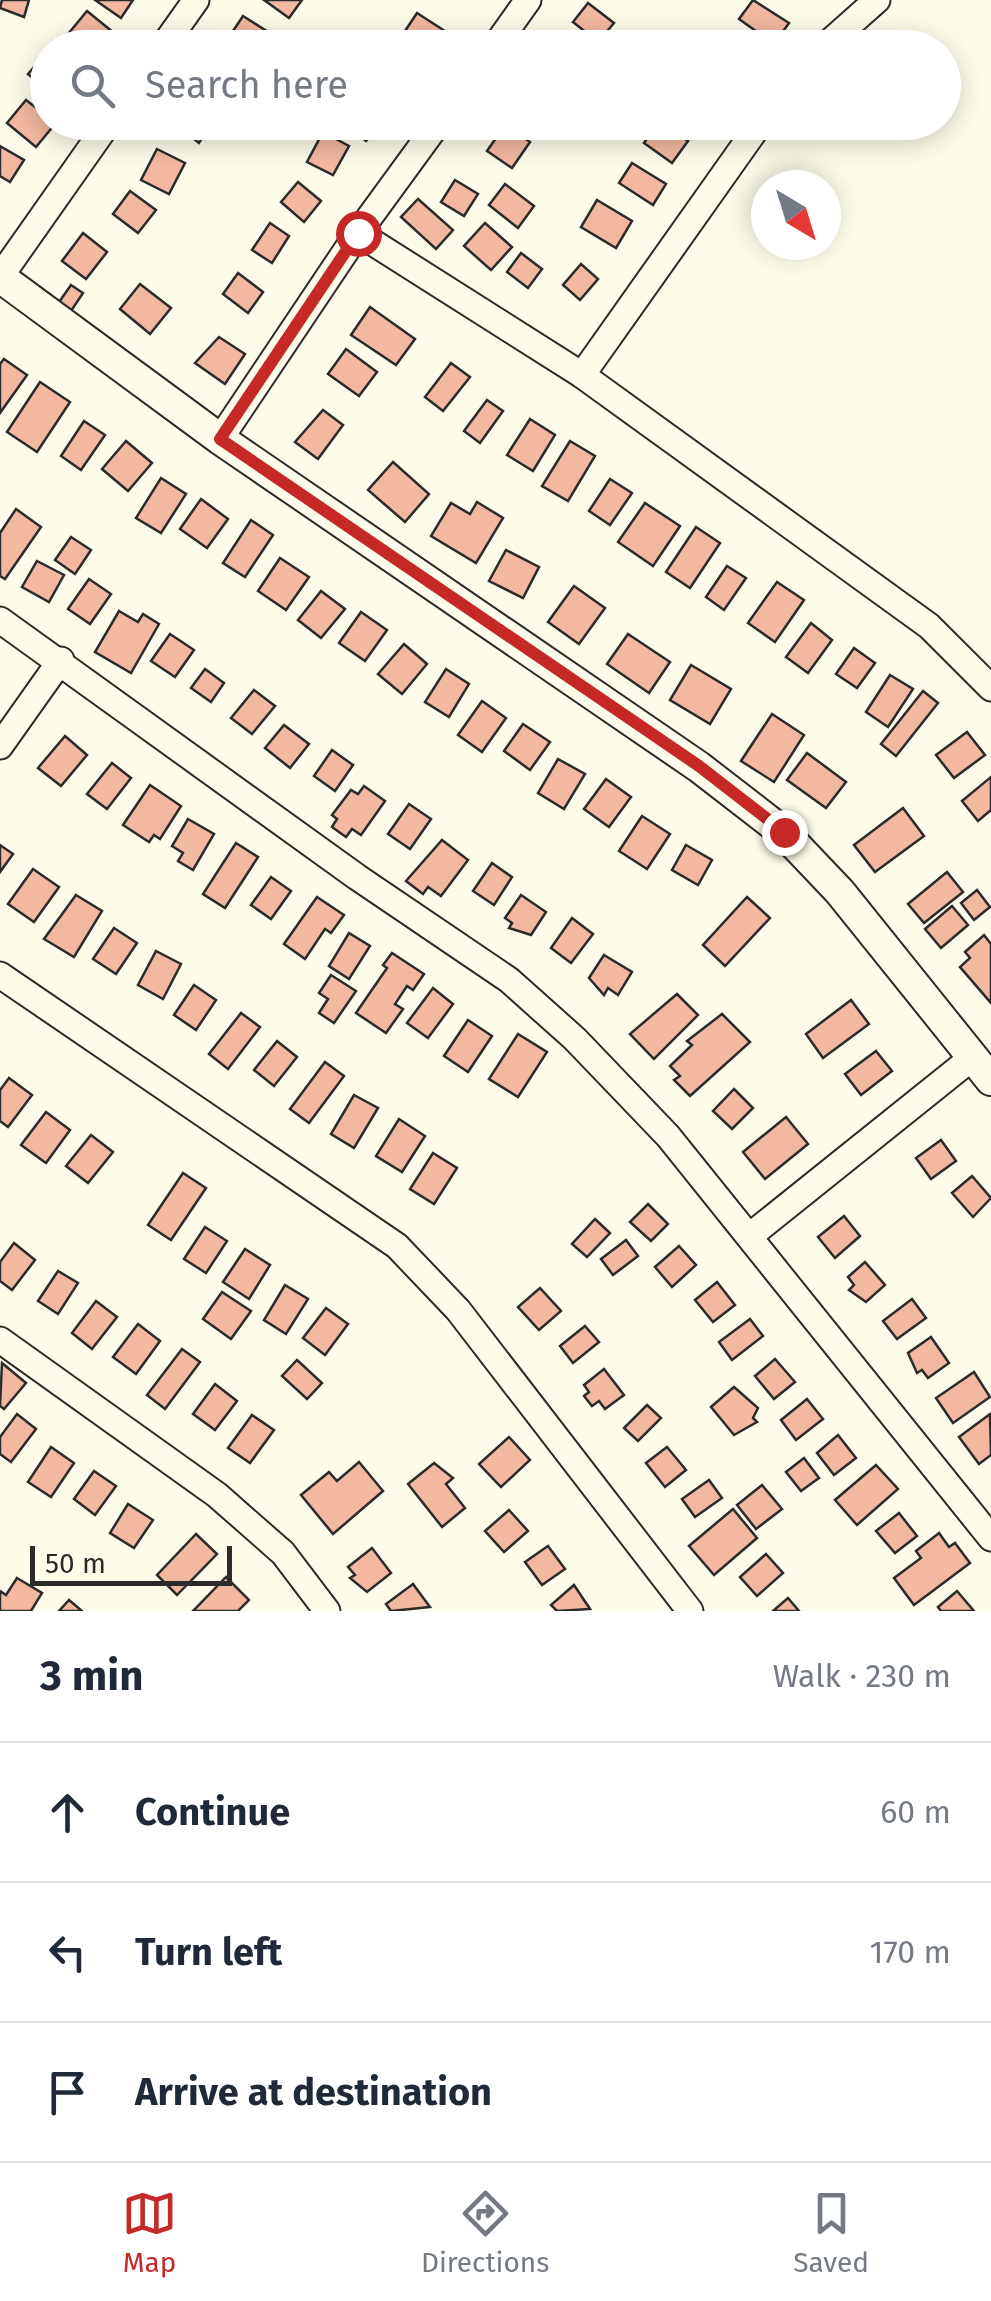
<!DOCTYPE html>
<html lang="en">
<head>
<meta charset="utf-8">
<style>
	body { margin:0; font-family:"Fira Sans",sans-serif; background:#f6f6f7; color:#1f2937 }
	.compass { position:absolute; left:751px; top:170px; width:90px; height:90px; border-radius:50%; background:#fff; box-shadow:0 5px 25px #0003; rotate:142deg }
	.scale { position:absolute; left:30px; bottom:25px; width:202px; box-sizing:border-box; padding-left:10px; border:5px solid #2b2b2b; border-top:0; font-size:28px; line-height:35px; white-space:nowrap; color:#2b2b2b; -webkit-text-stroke:8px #fdfbea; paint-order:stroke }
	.stop { position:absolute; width:30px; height:30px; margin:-22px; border:8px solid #c62828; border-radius:50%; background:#fff }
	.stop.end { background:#c62828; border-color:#fff; box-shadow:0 2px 10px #0008 }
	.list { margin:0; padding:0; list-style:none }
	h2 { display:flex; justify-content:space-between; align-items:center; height:130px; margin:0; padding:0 40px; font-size:42px }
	h2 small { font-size:32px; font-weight:400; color:#747a83 }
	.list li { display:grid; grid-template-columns:65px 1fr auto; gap:30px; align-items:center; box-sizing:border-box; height:140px; padding:0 40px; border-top:2px solid #e0e1e3 }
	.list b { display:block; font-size:38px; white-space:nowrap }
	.list em { font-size:32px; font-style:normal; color:#747a83 }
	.icon { flex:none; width:55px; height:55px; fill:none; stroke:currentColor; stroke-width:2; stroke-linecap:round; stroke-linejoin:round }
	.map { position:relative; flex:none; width:991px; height:1611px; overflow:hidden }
	.search { position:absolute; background:#fff; box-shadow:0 5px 25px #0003; left:30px; right:30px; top:30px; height:110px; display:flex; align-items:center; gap:25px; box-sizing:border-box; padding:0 35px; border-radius:55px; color:#747a83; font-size:38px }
	.sheet { height:550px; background:#fff }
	nav { display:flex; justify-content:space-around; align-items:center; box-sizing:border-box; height:140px; border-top:2px solid #e0e1e3; background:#fff; font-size:28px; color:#747a83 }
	nav a { display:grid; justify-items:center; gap:5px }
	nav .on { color:#c62828 }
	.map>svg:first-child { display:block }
	.building { fill:#f2b8a0; stroke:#2b2b2b; stroke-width:2.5 }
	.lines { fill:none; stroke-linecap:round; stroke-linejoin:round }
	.minor-casing { stroke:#2b2b2b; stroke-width:29 }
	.tertiary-casing { stroke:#2b2b2b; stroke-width:34 }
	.minor { stroke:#fdfbea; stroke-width:25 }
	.tertiary { stroke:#fdfbea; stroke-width:30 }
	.route { stroke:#c62828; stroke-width:12 }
</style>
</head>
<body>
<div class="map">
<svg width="991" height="1611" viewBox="0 0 991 1611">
	<rect width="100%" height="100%" fill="#fdfbea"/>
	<!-- building -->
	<g class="building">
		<path d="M2,0H29L24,17L0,8Z"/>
		<path d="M95,0H133L121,18Z"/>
		<path d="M264,0H302L289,18Z"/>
		<path d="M753,0L789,23L774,44L739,19Z"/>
		<path d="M588,3L614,23L598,42L573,22Z"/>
		<path d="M87,11L114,33L103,48H84L68,34Z"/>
		<path d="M417,13L448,33L438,48H423L403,34Z"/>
		<path d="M243,16L276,37L269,48H232L225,43Z"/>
		<path d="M715,38L731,48H709Z"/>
		<path d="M48,51V91L28,74Z"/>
		<path d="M26,100L48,117V122L55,124L36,147L7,123Z"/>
		<path d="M172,122H212L199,143Z"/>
		<path d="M343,122H381L366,141Z"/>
		<path d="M659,122L688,141L672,163L644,143Z"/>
		<path d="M505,125L530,142L512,168L487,151Z"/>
		<path d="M323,132L349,146L333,175L307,162Z"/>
		<path d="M0,146L24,160L10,182L0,176Z"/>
		<path d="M157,149L185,163L169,194L141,180Z"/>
		<path d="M632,163L666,184L653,205L619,183Z"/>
		<path d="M455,180L478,194L464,216L441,202Z"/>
		<path d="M298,182L321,201L304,222L281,202Z"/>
		<path d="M505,184L534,206L518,228L489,205Z"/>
		<path d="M130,191L156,210L138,233L113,214Z"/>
		<path d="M418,199L453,230L436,249L401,217Z"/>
		<path d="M597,200L632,221L616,248L581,227Z"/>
		<path d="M270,223L289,236L272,263L252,250Z"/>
		<path d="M485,223L512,247L491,270L464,246Z"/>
		<path d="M83,233L107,252L86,279L62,261Z"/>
		<path d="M521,253L542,269L528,288L507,272Z"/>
		<path d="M581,264L598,279L580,300L563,285Z"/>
		<path d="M238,273L263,292L248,313L223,294Z"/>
		<path d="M140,284L171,308L150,334L120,309Z"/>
		<path d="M71,285L83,293L69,314L57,305Z"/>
		<path d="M370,307L415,339L396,365L351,335Z"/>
		<path d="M219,337L245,354L225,384L195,363Z"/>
		<path d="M346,349L377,372L359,396L328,374Z"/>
		<path d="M4,359L27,375L0,413V364Z"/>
		<path d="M451,363L470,377L443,411L425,397Z"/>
		<path d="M40,382L70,402L37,452L7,432Z"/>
		<path d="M487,400L503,411L480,443L464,431Z"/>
		<path d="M323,410L343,425L318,459L295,442Z"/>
		<path d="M530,419L555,435L533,471L507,455Z"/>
		<path d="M84,421L105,435L81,470L61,456Z"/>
		<path d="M126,441L152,463L128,491L102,469Z"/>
		<path d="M570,441L595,456L568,501L542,486Z"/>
		<path d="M393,462L429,494L405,522L368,490Z"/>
		<path d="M161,478L186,494L161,533L136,518Z"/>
		<path d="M610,479L632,493L610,525L589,511Z"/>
		<path d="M201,499L228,519L207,548L180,529Z"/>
		<path d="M477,502L503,518L476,563L431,536L451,503L470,514Z"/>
		<path d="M645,503L680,526L653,566L618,542Z"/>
		<path d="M16,509L41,527L5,579L0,576V533Z"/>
		<path d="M251,520L273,535L245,577L223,563Z"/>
		<path d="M696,527L720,543L690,588L666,572Z"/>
		<path d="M71,537L91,550L75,574L55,560Z"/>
		<path d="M506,550L539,567L523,598L489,581Z"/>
		<path d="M280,558L309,577L286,610L258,591Z"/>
		<path d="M37,561L64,575L49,602L22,587Z"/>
		<path d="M727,566L746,578L724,610L706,597Z"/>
		<path d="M89,579L111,594L90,624L68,609Z"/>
		<path d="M777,582L804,600L775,642L748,623Z"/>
		<path d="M574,586L605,608L579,644L548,622Z"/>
		<path d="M321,591L345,609L321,638L298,620Z"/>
		<path d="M119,611L138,622L143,614L159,624L131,673L95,652Z"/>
		<path d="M361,612L387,630L365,661L339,643Z"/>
		<path d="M811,623L832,640L808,673L786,657Z"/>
		<path d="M170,634L194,650L175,677L151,661Z"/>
		<path d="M628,634L670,662L649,693L607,664Z"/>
		<path d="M404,644L427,664L402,694L378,674Z"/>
		<path d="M854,648L875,663L857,688L836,674Z"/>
		<path d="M691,665L731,689L710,724L670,700Z"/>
		<path d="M205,669L224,683L211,702L191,688Z"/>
		<path d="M446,669L469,684L449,717L425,702Z"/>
		<path d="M890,675L913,689L888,727L866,712Z"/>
		<path d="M254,690L275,706L252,734L231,718Z"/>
		<path d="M923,691L938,703L896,756L881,744Z"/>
		<path d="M482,701L506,718L482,752L458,735Z"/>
		<path d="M772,714L804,735L774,782L741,761Z"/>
		<path d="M523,724L550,742L530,770L504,751Z"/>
		<path d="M284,725L309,744L290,768L265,748Z"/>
		<path d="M967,732L985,755L954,778L936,755Z"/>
		<path d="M65,736L87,755L61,786L38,768Z"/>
		<path d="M332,750L353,765L335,791L314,776Z"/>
		<path d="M807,753L846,782L826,808L787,780Z"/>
		<path d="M558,759L585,774L564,809L538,793Z"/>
		<path d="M112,763L131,778L107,809L87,794Z"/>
		<path d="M991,777V810L978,821L962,801Z"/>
		<path d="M606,779L631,797L609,827L584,809Z"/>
		<path d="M150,785L181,806L160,839L154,835L149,842L123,825Z"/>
		<path d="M364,786L385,801L361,835L352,829L346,837L332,827L337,819L332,815L351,790L358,794Z"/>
		<path d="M409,804L431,819L410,849L388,834Z"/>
		<path d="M903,808L924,836L875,872L854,845Z"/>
		<path d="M642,816L670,834L647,869L619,851Z"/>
		<path d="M188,819L214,834L193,870L178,861L183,853L172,846Z"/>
		<path d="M442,840L468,860L441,896L428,887L423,894L406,881Z"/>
		<path d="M236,843L258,857L225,908L203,894Z"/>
		<path d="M0,845L13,854L0,872Z"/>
		<path d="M686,845L712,860L698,885L672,870Z"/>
		<path d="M492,863L512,877L494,905L473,891Z"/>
		<path d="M33,869L59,887L34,922L8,904Z"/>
		<path d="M947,872L963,892L924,923L908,904Z"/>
		<path d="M271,877L291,891L271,919L251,905Z"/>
		<path d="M977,890L990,907L974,920L961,903Z"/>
		<path d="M76,895L102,911L74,957L44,939Z"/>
		<path d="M521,895L546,912L531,935L509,928L512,923L505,918Z"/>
		<path d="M317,897L344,915L331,933L325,929L305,959L284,944Z"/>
		<path d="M747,897L770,918L725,966L703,945Z"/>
		<path d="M952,906L968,925L941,948L925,929Z"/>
		<path d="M572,918L593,934L571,963L551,948Z"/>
		<path d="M114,928L137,943L116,974L93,959Z"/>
		<path d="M349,933L370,946L349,979L329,966Z"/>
		<path d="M984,935L991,944V1003L960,967L970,958L965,952Z"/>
		<path d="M156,951L181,964L163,999L138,985Z"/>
		<path d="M392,953L424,974L413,990L407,986L395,1004L403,1009L386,1033L356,1013L387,968L383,965Z"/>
		<path d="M604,955L632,972L618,995L608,988L604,995L589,978Z"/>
		<path d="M331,975L356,991L334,1023L319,1013L328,999L319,993Z"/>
		<path d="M194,985L216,1000L196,1030L174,1015Z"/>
		<path d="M433,988L453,1004L428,1038L407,1023Z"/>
		<path d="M677,994L698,1015L654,1059L630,1034Z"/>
		<path d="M851,1000L869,1024L823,1058L806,1034Z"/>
		<path d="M241,1013L260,1027L228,1069L209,1054Z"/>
		<path d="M722,1014L750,1042L690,1096L674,1080L680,1076L670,1066L692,1045L687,1041Z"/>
		<path d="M468,1020L492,1036L468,1072L444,1056Z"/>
		<path d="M518,1034L547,1052L518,1097L489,1079Z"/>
		<path d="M277,1041L297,1057L274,1086L254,1070Z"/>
		<path d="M876,1051L892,1071L861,1095L845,1074Z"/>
		<path d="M325,1062L344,1076L309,1123L290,1109Z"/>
		<path d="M9,1078L32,1095L8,1127L0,1121V1090Z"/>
		<path d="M734,1089L753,1108L732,1129L713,1111Z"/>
		<path d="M354,1095L378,1108L354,1148L331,1134Z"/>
		<path d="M46,1112L70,1130L46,1163L21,1145Z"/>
		<path d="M786,1117L808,1144L765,1179L743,1152Z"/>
		<path d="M399,1119L425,1136L402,1172L376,1156Z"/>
		<path d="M91,1135L113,1152L88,1183L66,1166Z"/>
		<path d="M941,1140L956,1161L931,1179L916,1158Z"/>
		<path d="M433,1153L457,1168L434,1204L410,1189Z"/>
		<path d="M183,1173L206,1188L171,1240L148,1225Z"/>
		<path d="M972,1176L991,1198L973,1217L952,1193Z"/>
		<path d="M648,1204L668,1224L651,1241L630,1222Z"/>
		<path d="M844,1216L860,1236L835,1258L818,1237Z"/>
		<path d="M595,1219L610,1233L587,1257L572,1244Z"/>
		<path d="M205,1227L227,1241L206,1273L184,1259Z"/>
		<path d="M626,1240L638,1256L613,1275L601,1259Z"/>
		<path d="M14,1243L35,1260L12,1290L0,1281V1262Z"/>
		<path d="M679,1246L696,1265L672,1287L655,1267Z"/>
		<path d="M245,1249L270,1265L249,1299L223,1282Z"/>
		<path d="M865,1262L885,1285L866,1302L849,1290L854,1285L848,1277Z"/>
		<path d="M58,1271L78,1283L58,1314L38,1301Z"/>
		<path d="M717,1282L735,1305L713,1322L695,1300Z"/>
		<path d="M285,1285L308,1299L286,1334L264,1320Z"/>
		<path d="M540,1288L561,1311L539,1330L518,1307Z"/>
		<path d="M222,1292L251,1311L231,1339L203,1319Z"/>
		<path d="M912,1299L926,1318L897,1339L883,1321Z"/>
		<path d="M96,1301L117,1317L92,1349L72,1333Z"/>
		<path d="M326,1308L348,1324L325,1355L303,1338Z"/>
		<path d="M750,1319L763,1336L732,1360L719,1342Z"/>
		<path d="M138,1324L160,1341L136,1374L113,1357Z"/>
		<path d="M585,1326L599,1342L573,1363L560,1346Z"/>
		<path d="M931,1337L949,1363L928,1378L922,1370L917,1373L908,1353Z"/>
		<path d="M182,1349L200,1362L165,1409L147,1395Z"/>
		<path d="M775,1359L795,1382L774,1399L755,1376Z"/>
		<path d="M297,1360L322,1383L307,1399L282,1376Z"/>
		<path d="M2,1363L26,1383L4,1409L0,1406Z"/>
		<path d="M604,1369L624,1395L605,1409L599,1401L592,1406L584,1396L589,1392L584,1385Z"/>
		<path d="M974,1372L990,1397L953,1423L936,1398Z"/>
		<path d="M215,1384L237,1401L215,1430L193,1414Z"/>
		<path d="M734,1387L758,1408L753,1418L757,1422L734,1435L711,1407Z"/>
		<path d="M807,1399L823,1419L796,1440L781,1420Z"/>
		<path d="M647,1405L661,1418L638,1441L624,1428Z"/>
		<path d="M17,1414L36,1429L11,1462L0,1454V1437Z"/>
		<path d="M990,1414L991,1455L979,1464L959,1437Z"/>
		<path d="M252,1415L274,1430L250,1463L228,1448Z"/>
		<path d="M838,1435L856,1458L834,1475L817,1453Z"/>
		<path d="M509,1437L530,1460L501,1487L479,1464Z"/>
		<path d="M51,1447L74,1463L51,1497L28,1482Z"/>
		<path d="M667,1447L686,1470L665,1487L646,1463Z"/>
		<path d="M804,1458L819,1478L801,1491L786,1472Z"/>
		<path d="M359,1462L383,1491L333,1534L301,1495L329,1472L337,1481Z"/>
		<path d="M434,1463L453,1478L446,1484L465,1508L442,1527L408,1484Z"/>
		<path d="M876,1465L898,1489L857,1525L835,1500Z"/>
		<path d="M94,1471L116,1486L95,1515L74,1499Z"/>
		<path d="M709,1480L722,1498L695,1517L682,1499Z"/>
		<path d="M762,1485L782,1509L756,1529L737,1505Z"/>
		<path d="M128,1504L153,1520L134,1548L110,1533Z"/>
		<path d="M733,1509L757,1538L714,1575L689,1546Z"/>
		<path d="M509,1510L528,1531L504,1552L485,1531Z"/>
		<path d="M899,1513L917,1536L895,1553L876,1531Z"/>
		<path d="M939,1533L949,1547L955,1543L970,1563L914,1605L894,1578L921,1558L916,1551Z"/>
		<path d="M196,1534L217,1554L177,1595L157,1575Z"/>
		<path d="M548,1546L565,1569L542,1585L525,1562Z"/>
		<path d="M372,1548L391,1573L367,1592L350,1578L355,1575L348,1567Z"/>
		<path d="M766,1554L783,1573L757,1596L740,1577Z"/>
		<path d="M226,1577L249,1600L238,1611H193Z"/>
		<path d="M17,1578L42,1593L31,1611H0V1591L6,1595Z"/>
		<path d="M413,1584L430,1607L391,1611L386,1604Z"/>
		<path d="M574,1585L590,1609L557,1611L551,1605Z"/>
		<path d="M957,1591L974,1611H941L938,1607Z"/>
		<path d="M788,1598L799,1611H773Z"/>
		<path d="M69,1600L82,1611H59Z"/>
	</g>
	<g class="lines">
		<defs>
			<g id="minor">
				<path d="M162,48L196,0"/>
				<path d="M494,48L528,0"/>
				<path d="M823,48L877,0"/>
				<path d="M358,233L582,375L929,626L991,688"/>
				<path d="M0,277L109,122"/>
				<path d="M582,375L761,122"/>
				<path d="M220,439L358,233L439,122"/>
				<path d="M0,620L357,877L509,980L575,1039L668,1136L991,1538"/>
				<path d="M0,746L61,660"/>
				<path d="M0,975L397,1246L458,1310L690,1611"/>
				<path d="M751,1235L973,1057"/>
				<path d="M0,1340L217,1495L283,1553L327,1611"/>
			</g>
			<path id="tertiary" d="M0,277L220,439L699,767L783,832L840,892L991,1080"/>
		</defs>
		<!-- minor casing -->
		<use href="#minor" class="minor-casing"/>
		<!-- tertiary casing -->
		<use href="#tertiary" class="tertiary-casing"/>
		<!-- minor -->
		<use href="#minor" class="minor"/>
		<!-- tertiary -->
		<use href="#tertiary" class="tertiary"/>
	</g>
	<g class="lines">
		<!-- route -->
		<path class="route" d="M358,233L220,439L699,766L784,832"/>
	</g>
</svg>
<svg class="compass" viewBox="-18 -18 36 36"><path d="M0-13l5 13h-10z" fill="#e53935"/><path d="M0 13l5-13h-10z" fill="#747a83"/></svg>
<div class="scale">50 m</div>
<div class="stop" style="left:358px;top:233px"></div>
<div class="stop end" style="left:784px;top:832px"></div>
<div class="search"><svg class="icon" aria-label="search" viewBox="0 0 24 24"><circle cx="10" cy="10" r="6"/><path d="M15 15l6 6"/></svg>Search here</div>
</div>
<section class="sheet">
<h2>3 min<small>Walk · 230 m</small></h2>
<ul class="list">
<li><svg class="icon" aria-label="ahead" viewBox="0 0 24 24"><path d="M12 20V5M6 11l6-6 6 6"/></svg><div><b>Continue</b></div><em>60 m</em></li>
<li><svg class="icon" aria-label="left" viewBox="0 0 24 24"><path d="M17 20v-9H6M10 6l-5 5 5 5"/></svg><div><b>Turn left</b></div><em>170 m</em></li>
<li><svg class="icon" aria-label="arrive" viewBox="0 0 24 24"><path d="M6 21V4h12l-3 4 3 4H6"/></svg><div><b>Arrive at destination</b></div></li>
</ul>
</section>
<nav>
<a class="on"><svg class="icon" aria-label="map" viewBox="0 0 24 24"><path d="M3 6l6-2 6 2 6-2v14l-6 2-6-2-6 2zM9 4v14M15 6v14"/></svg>Map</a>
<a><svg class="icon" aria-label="directions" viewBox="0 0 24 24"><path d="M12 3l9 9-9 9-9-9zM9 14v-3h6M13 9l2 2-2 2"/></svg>Directions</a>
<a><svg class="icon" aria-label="saved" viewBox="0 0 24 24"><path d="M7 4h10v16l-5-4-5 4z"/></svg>Saved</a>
</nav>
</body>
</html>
